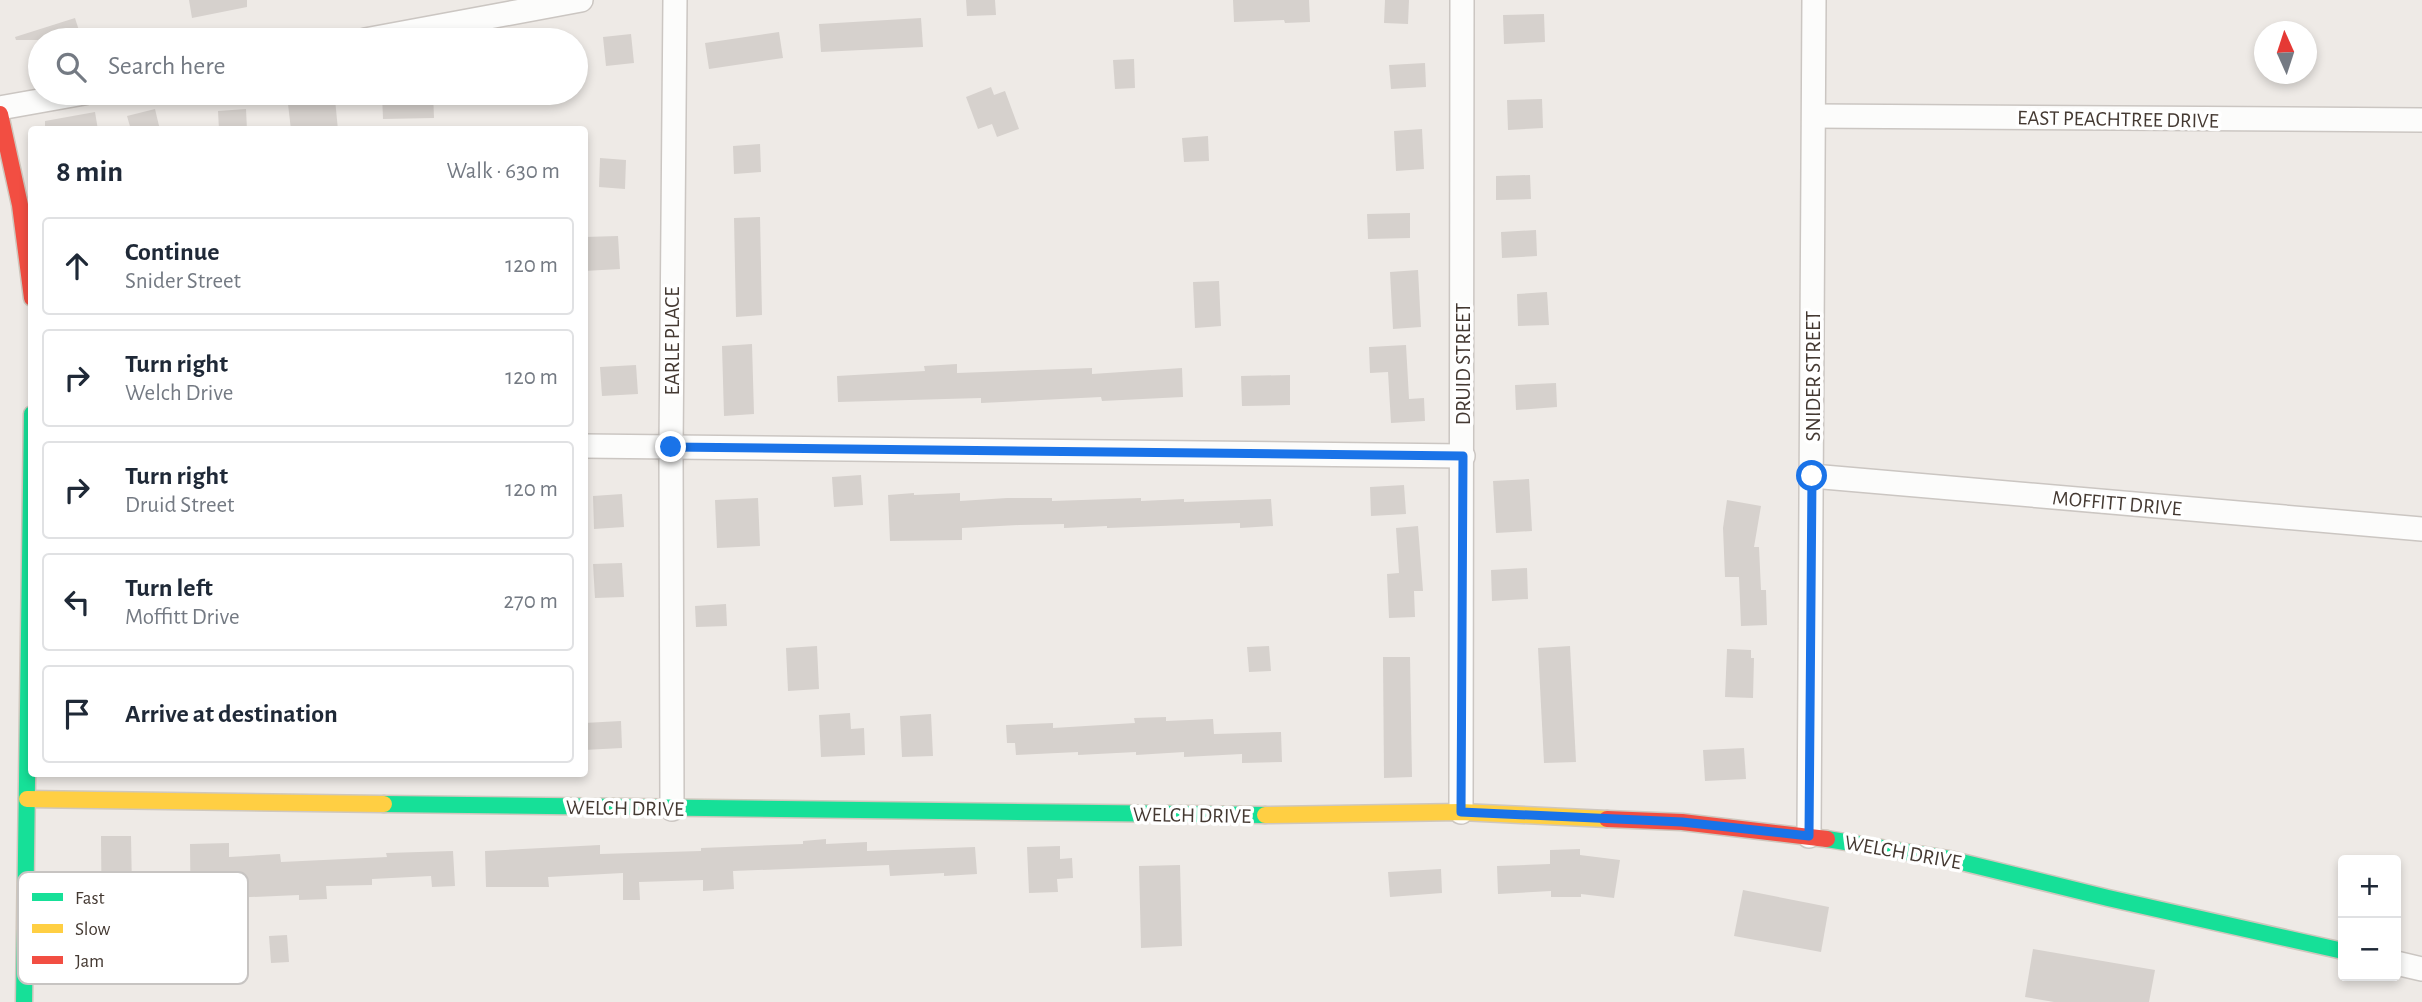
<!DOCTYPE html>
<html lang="en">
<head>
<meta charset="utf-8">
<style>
	body { margin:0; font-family:"Alegreya Sans",sans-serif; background:#f6f6f7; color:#1f2937 }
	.controls { position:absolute; right:21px; bottom:21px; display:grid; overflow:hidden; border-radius:7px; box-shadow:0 4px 10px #0003 }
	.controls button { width:63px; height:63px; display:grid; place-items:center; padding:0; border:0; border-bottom:2px solid #e0e1e3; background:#fff; color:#1f2937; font:35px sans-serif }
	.compass { position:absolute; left:2254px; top:21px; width:63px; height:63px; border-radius:50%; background:#fff; box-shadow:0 4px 10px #0003; rotate:357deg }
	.stop { position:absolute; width:21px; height:21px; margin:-16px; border:5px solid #1a73e8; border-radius:50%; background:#fff }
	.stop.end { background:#1a73e8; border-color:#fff; box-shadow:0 2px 7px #0008 }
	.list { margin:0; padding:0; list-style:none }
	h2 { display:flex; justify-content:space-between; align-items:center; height:91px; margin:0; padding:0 28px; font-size:30px }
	h2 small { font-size:23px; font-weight:400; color:#747a83 }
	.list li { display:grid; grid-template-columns:46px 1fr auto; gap:21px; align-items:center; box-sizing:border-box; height:98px; margin:0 14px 14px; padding:0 14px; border:2px solid #e0e1e3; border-radius:7px }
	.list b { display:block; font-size:26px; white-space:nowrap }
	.list p { margin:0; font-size:23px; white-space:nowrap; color:#747a83 }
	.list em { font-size:23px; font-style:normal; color:#747a83 }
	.icon { flex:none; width:38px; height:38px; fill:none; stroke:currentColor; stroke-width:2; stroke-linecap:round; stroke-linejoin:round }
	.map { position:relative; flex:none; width:2422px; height:1002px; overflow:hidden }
	.search { position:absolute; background:#fff; box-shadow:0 4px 10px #0003; left:28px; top:28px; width:560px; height:77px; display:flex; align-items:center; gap:18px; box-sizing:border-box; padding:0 24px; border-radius:38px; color:#747a83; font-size:26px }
	.panel { position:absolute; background:#fff; box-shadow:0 4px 10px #0003; left:28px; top:126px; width:560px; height:651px; border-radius:7px }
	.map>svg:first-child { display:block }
	.building { fill:#d6d1cd }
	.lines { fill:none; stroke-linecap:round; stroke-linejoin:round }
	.street-casing { stroke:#cbc6c2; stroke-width:26 }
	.fast-casing { stroke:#cfc7bd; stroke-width:19 }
	.slow-casing { stroke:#cfc7bd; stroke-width:19 }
	.jam-casing { stroke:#cfc7bd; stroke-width:19 }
	.street { stroke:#fcfcfb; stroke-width:23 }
	.fast { stroke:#16e098; stroke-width:16 }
	.slow { stroke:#ffcf43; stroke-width:16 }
	.jam { stroke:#f24e42; stroke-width:16 }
	.route { stroke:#1a73e8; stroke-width:9 }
	.labels { text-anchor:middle; stroke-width:7; stroke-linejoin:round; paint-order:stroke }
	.street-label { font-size:21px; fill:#443932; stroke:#fff }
	.key { fill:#fff; stroke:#c7c4c2; stroke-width:2 }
	.key-label { font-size:19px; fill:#443932 }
</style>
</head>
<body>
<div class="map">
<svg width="2422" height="1002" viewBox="0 0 2422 1002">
	<rect width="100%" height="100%" fill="#eeeae6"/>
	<!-- building -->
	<g class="building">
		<path d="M189,0H247V7L192,18Z"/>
		<path d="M966,0H995L996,15L967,16Z"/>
		<path d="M1233,0H1309L1310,22L1285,23L1284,20L1234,22Z"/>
		<path d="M1385,0H1409L1408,24L1384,23Z"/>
		<path d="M1544,14L1545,42L1504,44L1503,15Z"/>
		<path d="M75,18L82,40H16L15,37Z"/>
		<path d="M921,18L923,47L821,52L819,24Z"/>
		<path d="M779,32L783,58L709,69L705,43Z"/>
		<path d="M631,34L634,63L606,66L603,37Z"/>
		<path d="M1134,59L1135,88L1115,89L1113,60Z"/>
		<path d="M1425,63L1426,87L1391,89L1389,65Z"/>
		<path d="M991,87L994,95L1005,91L1019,129L997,137L992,124L978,129L966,97Z"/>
		<path d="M382,93H433L434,118L383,119Z"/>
		<path d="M335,99L338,130H291L288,104Z"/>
		<path d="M1542,99L1543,128L1508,130L1507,100Z"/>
		<path d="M155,109L160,130H131L127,116Z"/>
		<path d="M246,109L247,130H219L218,111Z"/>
		<path d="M95,112L98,130H45V121Z"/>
		<path d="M1422,129L1424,169L1396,171L1394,131Z"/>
		<path d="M1208,136L1209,161L1184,162L1182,138Z"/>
		<path d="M760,144L761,172L734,174L733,146Z"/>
		<path d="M600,158L626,160L625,189L599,187Z"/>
		<path d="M1530,175L1531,199L1496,200V176Z"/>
		<path d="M1410,213V238L1368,239L1367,214Z"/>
		<path d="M760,217L762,315L736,317L734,218Z"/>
		<path d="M1536,230L1537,256L1502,258L1501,232Z"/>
		<path d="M618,236L620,269L584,271V237Z"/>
		<path d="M1418,270L1421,327L1393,329L1390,272Z"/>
		<path d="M1219,281L1221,326L1195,328L1193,282Z"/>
		<path d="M1547,292L1549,325L1518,326L1517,294Z"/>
		<path d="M752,344L754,414L724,416L722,346Z"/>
		<path d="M1406,345L1409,399L1424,398L1425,421L1391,423L1388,372L1370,373L1369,347Z"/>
		<path d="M957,364V373L1092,368V374L1182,368L1183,397L1102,401L1101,397L981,403V398L838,402L837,376L925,371L924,366Z"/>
		<path d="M636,365L638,394L602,396L600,367Z"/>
		<path d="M1290,375V405L1242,406L1241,376Z"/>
		<path d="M1556,383L1557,407L1516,410L1515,385Z"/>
		<path d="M861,475L863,505L834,507L832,477Z"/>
		<path d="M1529,479L1532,531L1496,533L1493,481Z"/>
		<path d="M1404,485L1406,514L1371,516L1370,487Z"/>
		<path d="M914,493V495L960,493V501L1007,498H1052V501L1141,498V501L1184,499V502L1271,499L1273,526L1240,528V523L1107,528V526L1064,528V524L1019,525L962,528V540L890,541L888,495Z"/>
		<path d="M622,494L624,527L594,529L593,496Z"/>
		<path d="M758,498L760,546L717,548L715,500Z"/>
		<path d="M1727,500L1761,506L1754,547H1759L1761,590H1766L1767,625L1741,626L1739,577H1725L1723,528Z"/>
		<path d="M1418,526L1423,591H1414L1415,617L1389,618L1387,574L1399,573L1396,528Z"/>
		<path d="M622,563L624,597L595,598L593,564Z"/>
		<path d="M1527,568L1528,599L1492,601L1491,570Z"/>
		<path d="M726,604L727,626L696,627L695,606Z"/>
		<path d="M817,646L819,689L788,691L786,648Z"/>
		<path d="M1269,646L1271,671L1249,672L1247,647Z"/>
		<path d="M1570,646L1576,762L1544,763L1538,648Z"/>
		<path d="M1727,649L1751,650V658H1754L1753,698L1725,697Z"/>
		<path d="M1383,657H1410L1412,777L1384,778Z"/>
		<path d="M850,713L851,729L864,728L865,755L821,757L819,715Z"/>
		<path d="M931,714L933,756L902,757L900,716Z"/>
		<path d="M1166,717V721L1213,719L1214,734L1281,732L1282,762L1242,763V754L1184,757V752L1136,755V752L1078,755V752L1016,755L1015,743H1007L1006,725L1053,723V728L1135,723L1134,718Z"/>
		<path d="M621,721L622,748L584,750V723Z"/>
		<path d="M1744,748L1746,779L1705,781L1703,750Z"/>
		<path d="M101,836H131L133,945H102Z"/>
		<path d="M826,839V844L867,842V851L975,847L977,874L944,876V873L890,876L889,865L733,871L734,889L703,891V880L639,882L640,900H623V873L548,877L549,887H486L485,851L600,845V854L701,851V848L803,844V841Z"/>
		<path d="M229,843V857L280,854L281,862L387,857L386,853L453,851L455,886L432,887L431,876L372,879V885L326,886L327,899L299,900V895L229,898V936H191L190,844Z"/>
		<path d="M1060,846V859L1072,858L1073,878L1057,879L1058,892L1029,893L1027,847Z"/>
		<path d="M1580,849V855L1620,860L1614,898L1581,894V897H1551V891L1498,894L1497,866L1550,864V850Z"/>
		<path d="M1180,865L1182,946L1141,948L1139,866Z"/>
		<path d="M1441,869L1442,893L1390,897L1388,872Z"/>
		<path d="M1743,890L1829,907L1821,952L1734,936Z"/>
		<path d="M287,935L289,962L271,963L269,936Z"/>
		<path d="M2033,949L2155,970L2149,1002H2054L2025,997Z"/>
	</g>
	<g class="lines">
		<defs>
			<g id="street">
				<path d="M365,40L581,0"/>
				<path d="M0,108L84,93"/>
				<path d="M1814,116L2422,120"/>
				<path d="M584,446L1463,456"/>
				<path d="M1812,476L2422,529"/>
				<path d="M672,809L671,447L675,0"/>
				<path d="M1461,812L1462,0"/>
				<path d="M1809,836L1814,0"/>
				<path d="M2396,963L2422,969"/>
			</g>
			<g id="fast">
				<path d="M384,804L1265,815"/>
				<path d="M1827,839L1949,859L2108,898L2343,951"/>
				<path d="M24,1002L32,414"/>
			</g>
			<g id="slow">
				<path d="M27,799L384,804"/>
				<path d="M1265,815L1461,812L1607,819"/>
			</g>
			<g id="jam">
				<path d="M0,114L20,205L32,298"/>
				<path d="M1607,819L1682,822L1827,839"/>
			</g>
		</defs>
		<!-- street casing -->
		<use href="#street" class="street-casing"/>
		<!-- fast casing -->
		<use href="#fast" class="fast-casing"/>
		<!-- slow casing -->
		<use href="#slow" class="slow-casing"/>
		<!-- jam casing -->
		<use href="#jam" class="jam-casing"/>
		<!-- street -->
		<use href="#street" class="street"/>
		<!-- fast -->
		<use href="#fast" class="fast"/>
		<!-- slow -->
		<use href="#slow" class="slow"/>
		<!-- jam -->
		<use href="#jam" class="jam"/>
	</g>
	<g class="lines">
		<!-- route -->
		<path class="route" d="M671,447L1463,456L1461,812L1682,822L1809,836L1812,476"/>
	</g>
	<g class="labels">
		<!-- street labels -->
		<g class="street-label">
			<text transform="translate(2118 119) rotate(1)" y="7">EAST PEACHTREE DRIVE</text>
			<text transform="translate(672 341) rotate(-90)" y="7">EARLE PLACE</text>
			<text transform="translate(1463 364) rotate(-90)" y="7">DRUID STREET</text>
			<text transform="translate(1813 376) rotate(-90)" y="7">SNIDER STREET</text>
			<text transform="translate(2117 503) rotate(5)" y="7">MOFFITT DRIVE</text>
			<text transform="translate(625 808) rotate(1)" y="7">WELCH DRIVE</text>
			<text transform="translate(1192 815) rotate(1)" y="7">WELCH DRIVE</text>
			<text transform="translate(1903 852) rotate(10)" y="7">WELCH DRIVE</text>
		</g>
	</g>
	<!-- legend -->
	<rect x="18" y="872" width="230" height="112" rx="10" class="key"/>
	<rect x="32" y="893" width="31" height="8" fill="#16e098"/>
	<rect x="32" y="924" width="31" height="9" fill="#ffcf43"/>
	<rect x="32" y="956" width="31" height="8" fill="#f24e42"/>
	<g class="key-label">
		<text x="75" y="904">Fast</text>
		<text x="75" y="935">Slow</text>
		<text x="75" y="967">Jam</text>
	</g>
</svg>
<div class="controls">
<button>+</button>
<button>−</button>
</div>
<svg class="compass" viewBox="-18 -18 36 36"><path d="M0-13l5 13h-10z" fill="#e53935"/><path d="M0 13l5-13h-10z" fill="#747a83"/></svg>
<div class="stop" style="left:1812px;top:476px"></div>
<div class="stop end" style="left:671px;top:447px"></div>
<div class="search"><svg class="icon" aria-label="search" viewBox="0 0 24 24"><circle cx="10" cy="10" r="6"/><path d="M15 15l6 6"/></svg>Search here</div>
<section class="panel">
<h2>8 min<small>Walk · 630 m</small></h2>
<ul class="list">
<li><svg class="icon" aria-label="ahead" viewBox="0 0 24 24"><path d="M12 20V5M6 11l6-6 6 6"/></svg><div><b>Continue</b><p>Snider Street</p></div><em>120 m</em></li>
<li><svg class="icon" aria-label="right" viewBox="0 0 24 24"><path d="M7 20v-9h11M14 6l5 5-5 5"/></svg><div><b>Turn right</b><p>Welch Drive</p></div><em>120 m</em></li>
<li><svg class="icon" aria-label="right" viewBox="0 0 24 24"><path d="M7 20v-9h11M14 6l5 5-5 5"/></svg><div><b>Turn right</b><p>Druid Street</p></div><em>120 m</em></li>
<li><svg class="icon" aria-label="left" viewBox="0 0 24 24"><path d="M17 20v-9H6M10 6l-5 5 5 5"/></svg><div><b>Turn left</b><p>Moffitt Drive</p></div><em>270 m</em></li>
<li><svg class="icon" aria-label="arrive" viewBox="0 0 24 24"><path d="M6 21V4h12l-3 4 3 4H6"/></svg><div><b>Arrive at destination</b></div></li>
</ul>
</section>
</div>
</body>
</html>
